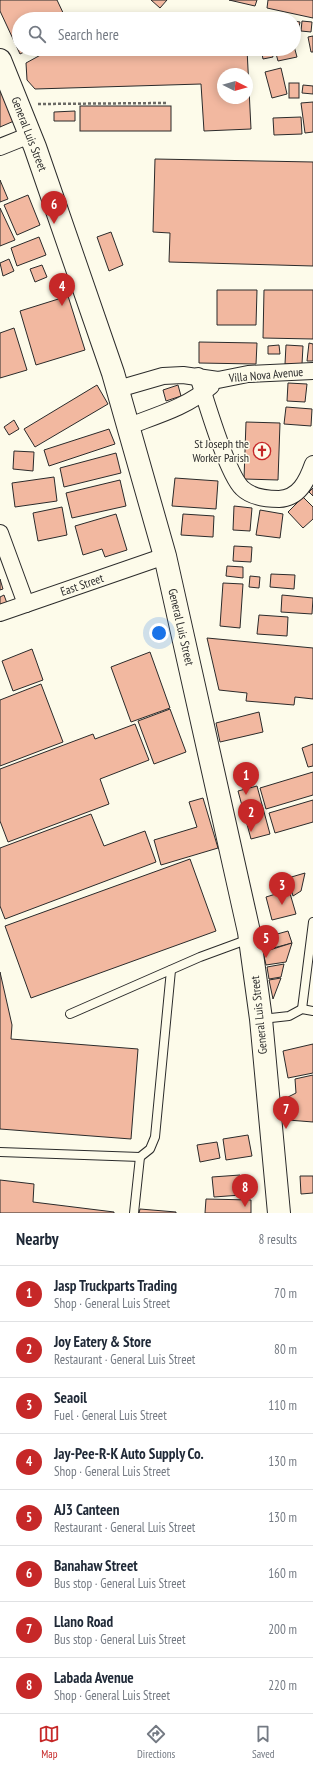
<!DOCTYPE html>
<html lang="en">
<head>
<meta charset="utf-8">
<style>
	body { margin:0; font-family:"PT Sans Narrow",sans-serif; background:#f6f6f7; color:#1f2937 }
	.compass { position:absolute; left:217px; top:68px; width:36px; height:36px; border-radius:50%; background:#fff; box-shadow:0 2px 10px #0003; rotate:95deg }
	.you { position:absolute; left:159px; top:633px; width:14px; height:14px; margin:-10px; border:3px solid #fff; border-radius:50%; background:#1a73e8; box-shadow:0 0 0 6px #1a73e833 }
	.badge { display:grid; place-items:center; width:26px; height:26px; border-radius:50%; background:#c62828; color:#fff; font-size:13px; font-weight:700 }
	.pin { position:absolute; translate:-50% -33px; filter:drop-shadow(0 1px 2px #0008) }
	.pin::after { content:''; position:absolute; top:21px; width:14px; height:12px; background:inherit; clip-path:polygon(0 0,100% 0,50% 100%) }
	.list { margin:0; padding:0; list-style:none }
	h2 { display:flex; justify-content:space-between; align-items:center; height:52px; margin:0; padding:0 16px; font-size:17px }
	h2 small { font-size:13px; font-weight:400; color:#747a83 }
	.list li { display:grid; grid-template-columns:26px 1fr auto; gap:12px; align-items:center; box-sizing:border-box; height:56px; padding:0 16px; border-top:1px solid #e0e1e3 }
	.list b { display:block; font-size:15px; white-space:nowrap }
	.list p { margin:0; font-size:13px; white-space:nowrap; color:#747a83 }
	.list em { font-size:13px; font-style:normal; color:#747a83 }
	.icon { flex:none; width:22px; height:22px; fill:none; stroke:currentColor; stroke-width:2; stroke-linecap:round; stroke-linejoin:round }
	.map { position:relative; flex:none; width:313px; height:1213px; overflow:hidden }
	.search { position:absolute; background:#fff; box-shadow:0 2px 10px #0003; left:12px; right:12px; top:12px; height:44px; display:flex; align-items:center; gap:10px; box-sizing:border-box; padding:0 14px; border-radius:22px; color:#747a83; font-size:15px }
	.sheet { height:500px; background:#fff }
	nav { display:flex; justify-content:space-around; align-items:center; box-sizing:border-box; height:56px; border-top:1px solid #e0e1e3; background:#fff; font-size:11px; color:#747a83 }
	nav a { display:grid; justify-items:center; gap:2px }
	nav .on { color:#c62828 }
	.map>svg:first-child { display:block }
	.building { fill:#f2b8a0; stroke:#2b2b2b; fill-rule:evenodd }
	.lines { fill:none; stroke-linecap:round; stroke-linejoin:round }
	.service-casing { stroke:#2b2b2b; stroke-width:10 }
	.minor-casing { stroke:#2b2b2b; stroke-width:18 }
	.primary-casing { stroke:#2b2b2b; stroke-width:24 }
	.path { stroke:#6a6964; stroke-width:2.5; stroke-dasharray:3 2; stroke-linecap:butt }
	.service { stroke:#fdfbea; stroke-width:8 }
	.minor { stroke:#fdfbea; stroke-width:16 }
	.primary { stroke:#fdfbea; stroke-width:22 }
	.labels { text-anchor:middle; stroke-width:3; stroke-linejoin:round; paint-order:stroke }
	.street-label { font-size:12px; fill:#2b2b2b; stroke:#fdfbea }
	.poi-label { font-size:12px; fill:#2b2b2b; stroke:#fdfbea; text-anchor:end }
</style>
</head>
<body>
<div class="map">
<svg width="313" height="1213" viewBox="0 0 313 1213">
	<rect width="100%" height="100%" fill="#fdfbea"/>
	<!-- building -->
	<g class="building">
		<path d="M0,0H57L66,19H19V49H30L20,54L0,11Z"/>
		<path d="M151,0H167L160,8Z"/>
		<path d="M229,0H257L255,6Z"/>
		<path d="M268,0H313V18L267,8Z"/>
		<path d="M266,15L285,19H265Z"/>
		<path d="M294,21L300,22L296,42L294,41Z"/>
		<path d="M302,21L312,22L311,32L301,31Z"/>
		<path d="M313,36V52H311L308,37Z"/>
		<path d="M294,46L297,57L278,61L275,50L294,49Z"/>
		<path d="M79,49H247L251,129L204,131L201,84L35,89L27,80L26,63L46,52ZM223,74H247V98H223Z"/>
		<path d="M261,49H271L273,57L263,59Z"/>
		<path d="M281,68L287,94L272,98L265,72Z"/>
		<rect x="289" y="83" width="10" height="15"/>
		<path d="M303,85L313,86V94L302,93Z"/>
		<path d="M0,87L14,121L0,127Z"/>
		<path d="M313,102V132L305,133L301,103Z"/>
		<rect x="80" y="106" width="91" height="25"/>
		<path d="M75,111V121H54V112Z"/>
		<path d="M301,117L302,134L274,135L273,118Z"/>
		<path d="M155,159L313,162V266L169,262L170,233L153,232Z"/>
		<path d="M0,180L8,199L0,202Z"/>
		<path d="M28,195L40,225L17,235L4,205Z"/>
		<path d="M0,208L15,240L0,246Z"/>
		<path d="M111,232L123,265L109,271L97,237Z"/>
		<path d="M39,237L46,255L17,266L11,248Z"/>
		<path d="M9,259L14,271L3,276L0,263Z"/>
		<path d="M42,265L47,277L35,282L30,269Z"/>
		<path d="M217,290H257L256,325H217Z"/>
		<path d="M264,290H313V339L263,338Z"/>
		<path d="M68,296L85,350L36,365L20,311Z"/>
		<path d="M14,328L27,370L0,378V333Z"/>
		<path d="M199,342L257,343L256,364L199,363Z"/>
		<path d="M309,343L313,344V361H307Z"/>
		<path d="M279,345L280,354H268V346Z"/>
		<path d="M286,345L303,346L302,364H285Z"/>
		<path d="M288,383L307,384L305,402L287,401Z"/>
		<path d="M97,385L108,404L35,447L24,429Z"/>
		<path d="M178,385L181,396L166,401L163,390Z"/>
		<path d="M286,407L312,409L311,426L284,424Z"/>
		<path d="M14,420L19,429L9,435L4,427Z"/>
		<path d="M246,422L280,423L278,480L244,479Z"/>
		<path d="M109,429L115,444L49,466L44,450Z"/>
		<path d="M14,451L34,452L33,471L13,469Z"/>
		<path d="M116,453L121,473L64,487L60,468Z"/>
		<path d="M54,477L57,501L15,507L12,483Z"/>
		<path d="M175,478L218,481L216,509L172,506Z"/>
		<path d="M120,480L126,506L72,518L66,493Z"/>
		<path d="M313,488V496L309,492Z"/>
		<path d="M303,497L313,507V519L303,528L288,512Z"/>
		<path d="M234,506L252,508L250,531L233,530Z"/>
		<path d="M62,507L67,535L38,541L33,513Z"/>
		<path d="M260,510L283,514L280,538L256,535Z"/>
		<path d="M116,514L127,550L105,557L102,549L83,555L75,526Z"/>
		<path d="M183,514L214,516L213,537L181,535Z"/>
		<path d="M234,546L252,547L251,562L233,561Z"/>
		<path d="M227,566L243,567V578L226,576Z"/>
		<path d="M271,574L295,575L294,589L270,587Z"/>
		<path d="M250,576L260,577L259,588L249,587Z"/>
		<path d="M0,579L3,589L0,590Z"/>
		<path d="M223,583L243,584L240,628L220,626Z"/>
		<path d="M4,595L8,606L0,608V597Z"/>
		<path d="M282,595L313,598L312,614L281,612Z"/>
		<path d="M259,615L288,617L287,636L257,634Z"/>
		<path d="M207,638L313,648V699L295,697L294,705L246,701L247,693L219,690Z"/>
		<path d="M32,649L43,680L13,691L2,661Z"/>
		<path d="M150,652L170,708L131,722L111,667Z"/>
		<path d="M41,684L63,742L0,766V700Z"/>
		<path d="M170,709L186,752L154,764L138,721Z"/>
		<path d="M259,712L263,732L220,742L216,723Z"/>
		<path d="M135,724L149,760L100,779L109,804L8,842L0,821V769L93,734L95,739Z"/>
		<path d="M313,744V766L308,767L302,748Z"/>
		<path d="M313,772V795L266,809L260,788Z"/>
		<path d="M257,786L270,834L251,839L238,791Z"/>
		<path d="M203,798L218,848L161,865L154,840L197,827L189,802Z"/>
		<path d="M313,800V822L275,833L269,813Z"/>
		<path d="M91,814L104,846L145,831L156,862L5,919L0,906V848Z"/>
		<path d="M190,859L216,931L31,998L5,926Z"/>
		<path d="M305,873L301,891L293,896L288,878Z"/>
		<path d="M289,890L296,914L272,920L266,897Z"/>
		<path d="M288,931L292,943L266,950L263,938Z"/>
		<path d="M292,943L286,962L266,965L263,952Z"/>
		<path d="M284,964L281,977L269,979L267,967Z"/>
		<path d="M0,972L12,1025L11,1039L138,1049L131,1139L0,1129Z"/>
		<path d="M281,978L273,999L269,980Z"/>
		<path d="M313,1044V1073L288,1078L283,1051Z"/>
		<path d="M313,1075V1122L288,1120V1097L296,1093L295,1079Z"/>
		<path d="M248,1135L252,1156L226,1160L223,1139Z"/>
		<path d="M217,1142L220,1158L200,1162L197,1145Z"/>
		<path d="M240,1175L241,1195L214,1197L212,1177Z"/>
		<path d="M300,1176H313V1193L301,1194Z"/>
		<path d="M0,1180L34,1184L33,1202L114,1212V1213H0Z"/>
		<path d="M206,1199L251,1200V1213H205Z"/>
		<path d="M140,1209L176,1212V1213H139Z"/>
	</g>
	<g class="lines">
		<defs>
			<g id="service">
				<path d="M302,1009L313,922"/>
				<path d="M70,1014L200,957L249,939"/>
				<path d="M262,1019L289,1016L302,1009L313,1011"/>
				<path d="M0,1152L140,1157"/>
				<path d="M134,1213L140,1157L150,1149L155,1137L171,970"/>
			</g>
			<g id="minor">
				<path d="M0,147L30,135"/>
				<path d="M198,376C205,398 227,474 242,488C251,497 267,499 279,499C299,498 307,481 313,464"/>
				<path d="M118,389L163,376L183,375L218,380L248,374L313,371"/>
				<path d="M129,426C158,415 187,407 211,386"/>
				<path d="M0,533L26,604"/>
				<path d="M0,613L165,556"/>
			</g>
			<path id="primary" d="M0,60L35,147L113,373L165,556L249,932L261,1019L279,1213"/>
		</defs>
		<!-- service casing -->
		<use href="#service" class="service-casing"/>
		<!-- minor casing -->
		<use href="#minor" class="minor-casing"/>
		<!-- primary casing -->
		<use href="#primary" class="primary-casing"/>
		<!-- path -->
		<path class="path" d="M38,104L166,103"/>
		<!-- service -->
		<use href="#service" class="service"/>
		<!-- minor -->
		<use href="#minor" class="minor"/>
		<!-- primary -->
		<use href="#primary" class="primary"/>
	</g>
	<!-- icons -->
	<defs>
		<symbol id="church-ring" viewBox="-11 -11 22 22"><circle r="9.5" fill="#fdfbea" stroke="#c62828" stroke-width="1.5"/><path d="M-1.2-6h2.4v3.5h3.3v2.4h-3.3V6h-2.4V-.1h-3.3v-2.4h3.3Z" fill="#c62828"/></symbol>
	</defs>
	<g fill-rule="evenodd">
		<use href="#church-ring" x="252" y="441" width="20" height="20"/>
	</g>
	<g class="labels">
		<!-- street labels -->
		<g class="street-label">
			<text transform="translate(29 134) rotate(69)" y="4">General Luis Street</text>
			<text transform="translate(266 375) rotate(-5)" y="4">Villa Nova Avenue</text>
			<text transform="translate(82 585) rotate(-19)" y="4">East Street</text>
			<text transform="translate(181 627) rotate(77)" y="4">General Luis Street</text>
			<text transform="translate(259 1015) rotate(-96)" y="4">General Luis Street</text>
		</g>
		<!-- poi labels -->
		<g class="poi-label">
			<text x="249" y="448">St Joseph the<tspan x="249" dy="14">Worker Parish</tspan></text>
		</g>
	</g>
</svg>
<svg class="compass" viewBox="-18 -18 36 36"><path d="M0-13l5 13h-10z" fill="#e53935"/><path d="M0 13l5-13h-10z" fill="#747a83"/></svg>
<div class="you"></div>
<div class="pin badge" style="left:246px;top:795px">1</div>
<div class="pin badge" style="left:251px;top:832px">2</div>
<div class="pin badge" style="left:282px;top:905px">3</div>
<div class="pin badge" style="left:62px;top:306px">4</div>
<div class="pin badge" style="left:266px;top:958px">5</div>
<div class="pin badge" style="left:54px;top:224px">6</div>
<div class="pin badge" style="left:286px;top:1129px">7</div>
<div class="pin badge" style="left:245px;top:1207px">8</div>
<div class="search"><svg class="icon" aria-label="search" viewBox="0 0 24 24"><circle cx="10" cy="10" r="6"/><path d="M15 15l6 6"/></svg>Search here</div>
</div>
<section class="sheet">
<h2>Nearby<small>8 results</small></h2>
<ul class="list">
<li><span class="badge">1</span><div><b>Jasp Truckparts Trading</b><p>Shop · General Luis Street</p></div><em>70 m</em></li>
<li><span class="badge">2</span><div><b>Joy Eatery &amp; Store</b><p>Restaurant · General Luis Street</p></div><em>80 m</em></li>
<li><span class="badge">3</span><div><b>Seaoil</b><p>Fuel · General Luis Street</p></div><em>110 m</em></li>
<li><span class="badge">4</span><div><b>Jay-Pee-R-K Auto Supply Co.</b><p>Shop · General Luis Street</p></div><em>130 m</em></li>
<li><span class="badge">5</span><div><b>AJ3 Canteen</b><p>Restaurant · General Luis Street</p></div><em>130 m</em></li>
<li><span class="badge">6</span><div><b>Banahaw Street</b><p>Bus stop · General Luis Street</p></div><em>160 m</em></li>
<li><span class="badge">7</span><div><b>Llano Road</b><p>Bus stop · General Luis Street</p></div><em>200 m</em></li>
<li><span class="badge">8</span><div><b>Labada Avenue</b><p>Shop · General Luis Street</p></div><em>220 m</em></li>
</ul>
</section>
<nav>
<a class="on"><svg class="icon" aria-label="map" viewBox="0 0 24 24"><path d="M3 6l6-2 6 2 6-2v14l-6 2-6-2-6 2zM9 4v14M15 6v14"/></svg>Map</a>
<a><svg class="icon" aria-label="directions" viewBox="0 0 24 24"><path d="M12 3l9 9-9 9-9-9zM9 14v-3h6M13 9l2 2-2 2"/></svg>Directions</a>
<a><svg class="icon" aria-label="saved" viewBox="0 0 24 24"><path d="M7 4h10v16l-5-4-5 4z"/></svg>Saved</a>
</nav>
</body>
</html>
